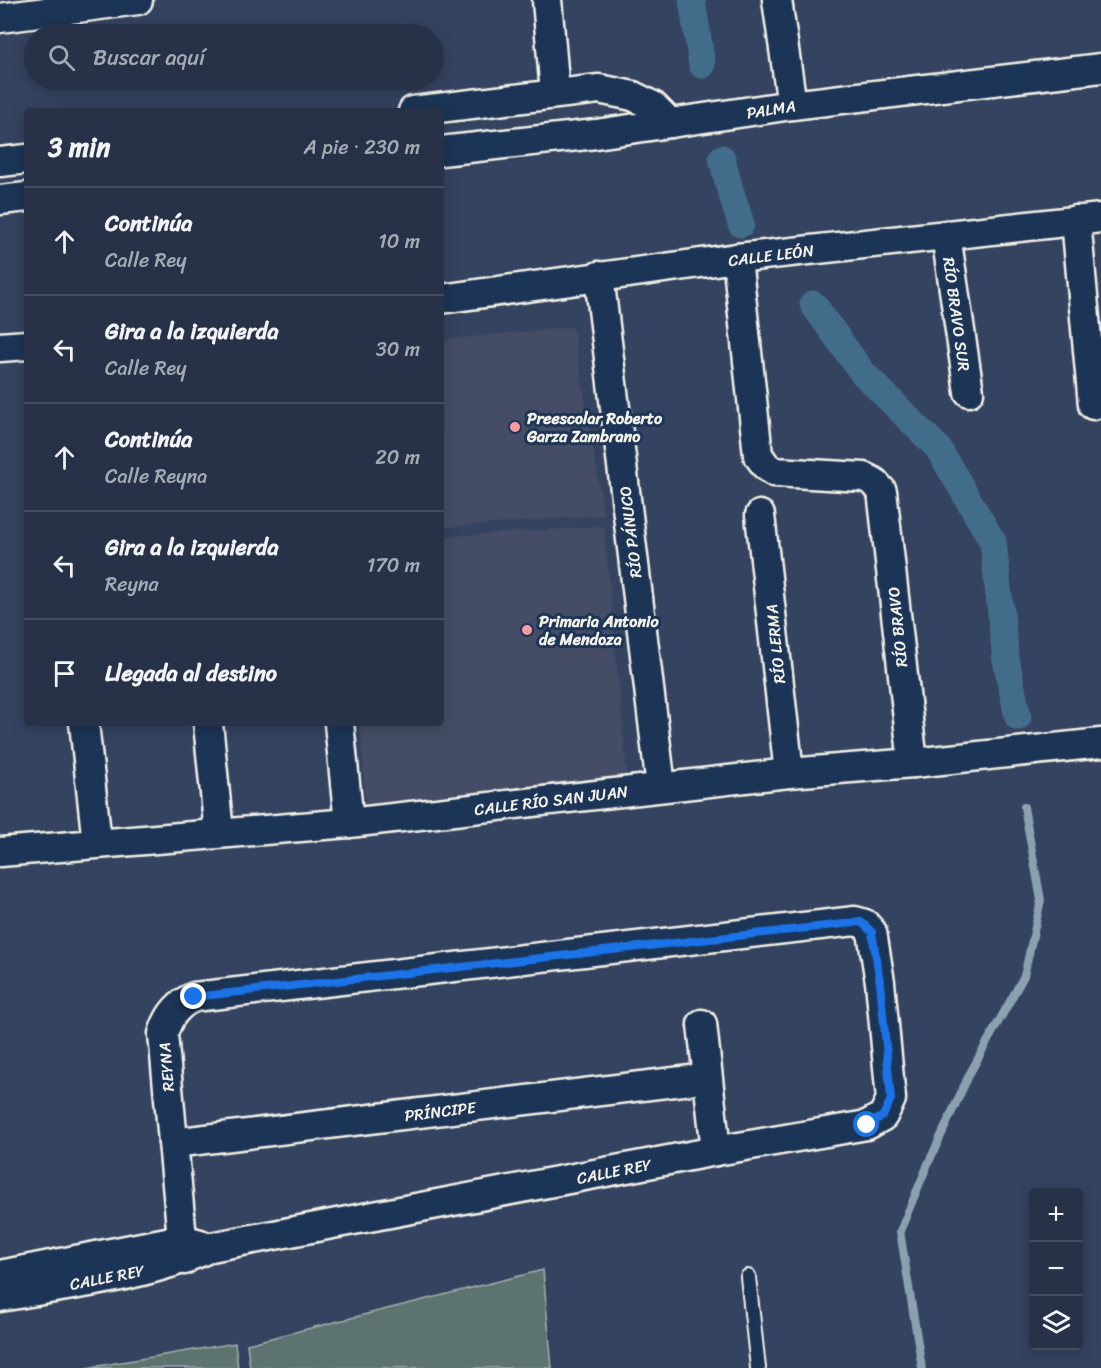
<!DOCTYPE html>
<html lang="es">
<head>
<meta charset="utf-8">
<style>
	body { margin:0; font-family:Sriracha,sans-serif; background:#333e52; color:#f1f3f6 }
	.controls { position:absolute; right:18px; bottom:18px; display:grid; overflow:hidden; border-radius:6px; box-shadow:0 3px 15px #0003 }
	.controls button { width:54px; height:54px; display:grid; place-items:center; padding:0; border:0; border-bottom:2px solid #434d60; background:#273248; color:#f1f3f6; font:30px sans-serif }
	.stop { position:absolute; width:18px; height:18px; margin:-14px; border:4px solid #1a73e8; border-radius:50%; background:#fff }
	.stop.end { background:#1a73e8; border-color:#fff; box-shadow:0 2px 6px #0008 }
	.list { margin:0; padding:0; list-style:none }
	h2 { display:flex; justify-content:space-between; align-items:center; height:78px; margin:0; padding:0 24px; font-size:26px }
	h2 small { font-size:20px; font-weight:400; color:#a4aab4 }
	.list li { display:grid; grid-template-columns:39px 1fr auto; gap:18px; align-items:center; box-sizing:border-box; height:108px; padding:0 24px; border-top:2px solid #434d60 }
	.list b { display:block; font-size:22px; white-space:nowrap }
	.list p { margin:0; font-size:20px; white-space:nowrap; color:#a4aab4 }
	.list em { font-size:20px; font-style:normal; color:#a4aab4 }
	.icon { flex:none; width:33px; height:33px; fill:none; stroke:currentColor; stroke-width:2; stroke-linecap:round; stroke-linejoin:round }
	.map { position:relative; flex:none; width:1101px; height:1368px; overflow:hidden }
	.search { position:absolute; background:#273248; box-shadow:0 3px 15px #0003; left:24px; top:24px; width:420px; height:66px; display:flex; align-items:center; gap:15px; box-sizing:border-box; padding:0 21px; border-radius:33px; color:#a4aab4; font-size:22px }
	.panel { position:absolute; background:#273248; box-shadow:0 3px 15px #0003; left:24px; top:108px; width:420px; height:618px; border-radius:6px }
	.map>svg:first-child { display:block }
	.built { fill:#444d66 }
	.green { fill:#5c736f; stroke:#a8b2ac; stroke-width:1.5 }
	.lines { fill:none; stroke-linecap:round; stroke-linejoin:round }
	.stream { stroke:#8aa2b0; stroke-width:8 }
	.canal { stroke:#436d8a; stroke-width:27 }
	.service-casing { stroke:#f4f1e8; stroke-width:18 }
	.minor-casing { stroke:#f4f1e8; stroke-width:33 }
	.service { stroke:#1d3557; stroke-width:14 }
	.minor { stroke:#1d3557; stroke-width:28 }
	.route { stroke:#1a73e8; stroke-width:8 }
	.poi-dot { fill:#ff9aa2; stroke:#1d3557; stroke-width:2 }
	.labels { text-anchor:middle; stroke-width:6; stroke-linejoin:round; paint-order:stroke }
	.street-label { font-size:16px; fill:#f4f1e8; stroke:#1d3557 }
	.poi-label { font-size:16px; font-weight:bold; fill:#f4f1e8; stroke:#1d3557; text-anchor:start }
</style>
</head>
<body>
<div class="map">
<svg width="1101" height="1368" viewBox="0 0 1101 1368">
	<rect width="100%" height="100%" fill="#344360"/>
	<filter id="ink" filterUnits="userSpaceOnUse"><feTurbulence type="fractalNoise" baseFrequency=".0167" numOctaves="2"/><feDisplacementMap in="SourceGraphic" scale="12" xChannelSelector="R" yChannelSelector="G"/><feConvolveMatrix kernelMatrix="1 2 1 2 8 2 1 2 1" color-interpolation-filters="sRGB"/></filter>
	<g filter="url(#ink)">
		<!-- built -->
		<g class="built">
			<path d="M573,327L604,515L441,528V340Z"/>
			<path d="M604,526L628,784L366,807L360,723H441V537Z"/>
		</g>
		<!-- green -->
		<g class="green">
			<path d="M543,1270L552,1368H250L247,1344Z"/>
			<path d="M235,1343L238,1368H86Z"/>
		</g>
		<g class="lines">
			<!-- stream -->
			<path class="stream" d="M922,1368L900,1231L928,1164L970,1073L1024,976L1041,900L1024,807"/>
			<!-- canal -->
			<g class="canal">
				<path d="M692,0L702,65"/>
				<path d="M722,158L729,186L741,224"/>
				<path d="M813,304L862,372L938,448L993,542L1006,660L1018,717"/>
			</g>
			<defs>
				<path id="service" d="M748,1277L758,1368"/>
				<g id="minor">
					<path d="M547,0L555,93"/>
					<path d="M777,0L792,105"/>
					<path d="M0,18L138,0"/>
					<path d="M413,111L599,89L633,96L653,106L670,123"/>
					<path d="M441,151L596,134L792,105L1101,68"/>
					<path d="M0,162L27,159"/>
					<path d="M0,200L27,197"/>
					<path d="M1076,220L1093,405"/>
					<path d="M946,235L969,392"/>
					<path d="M737,258L758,455L766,466L774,472L864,477L874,482L882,491L913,763"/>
					<path d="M599,276L661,787"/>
					<path d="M441,299L737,258L1101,218"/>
					<path d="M0,347L27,345"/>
					<path d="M760,515L789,773"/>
					<path d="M84,723L97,843"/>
					<path d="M208,723L219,833"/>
					<path d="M339,723L349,823"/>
					<path d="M0,852L349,823L789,773L913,763L1101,743"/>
					<path d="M702,1024L716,1151"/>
					<path d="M173,1143L707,1078"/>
					<path d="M0,1275L182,1239L200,1244"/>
					<path d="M0,1297C68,1285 149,1277 211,1247L716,1151L867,1125L883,1116L891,1099L880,982L872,932L865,924L855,921L194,997C177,1004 168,1017 163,1034L184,1260"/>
				</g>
			</defs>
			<!-- service casing -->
			<use href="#service" class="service-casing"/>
			<!-- minor casing -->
			<use href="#minor" class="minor-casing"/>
			<!-- service -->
			<use href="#service" class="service"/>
			<!-- minor -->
			<use href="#minor" class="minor"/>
		</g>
	</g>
	<g class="lines" filter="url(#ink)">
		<!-- route -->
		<path class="route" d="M194,997L861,922L872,932L880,982L891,1099L883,1116L867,1125"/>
	</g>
	<!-- markers -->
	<g class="poi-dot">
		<circle cx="515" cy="427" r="6"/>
		<circle cx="527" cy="630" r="6"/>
	</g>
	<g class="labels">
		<!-- street labels -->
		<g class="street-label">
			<text transform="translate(771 109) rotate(-9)" y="6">PALMA</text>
			<text transform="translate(771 255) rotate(-7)" y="6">CALLE LEÓN</text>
			<text transform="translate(957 314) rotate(82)" y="6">RÍO BRAVO SUR</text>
			<text transform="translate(630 532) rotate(-97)" y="6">RÍO PÁNUCO</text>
			<text transform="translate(897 627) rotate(-96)" y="6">RÍO BRAVO</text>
			<text transform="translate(775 644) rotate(-96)" y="6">RÍO LERMA</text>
			<text transform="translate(551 800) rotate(-7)" y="6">CALLE RÍO SAN JUAN</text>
			<text transform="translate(166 1067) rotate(-95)" y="6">REYNA</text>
			<text transform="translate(440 1111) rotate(-7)" y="6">PRÍNCIPE</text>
			<text transform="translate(614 1171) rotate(-11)" y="6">CALLE REY</text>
			<text transform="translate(107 1277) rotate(-11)" y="6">CALLE REY</text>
		</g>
		<!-- poi labels -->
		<g class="poi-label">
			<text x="527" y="424">Preescolar Roberto<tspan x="527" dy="18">Garza Zambrano</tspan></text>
			<text x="539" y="627">Primaria Antonio<tspan x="539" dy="18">de Mendoza</tspan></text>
		</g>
	</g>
</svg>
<div class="controls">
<button>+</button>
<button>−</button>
<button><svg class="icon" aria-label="layers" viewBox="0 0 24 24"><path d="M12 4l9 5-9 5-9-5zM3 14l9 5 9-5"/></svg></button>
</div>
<div class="stop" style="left:867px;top:1125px"></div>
<div class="stop end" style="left:194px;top:997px"></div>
<div class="search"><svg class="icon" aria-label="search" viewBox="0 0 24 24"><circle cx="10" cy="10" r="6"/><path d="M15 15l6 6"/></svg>Buscar aquí</div>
<section class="panel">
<h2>3 min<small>A pie · 230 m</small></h2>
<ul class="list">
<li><svg class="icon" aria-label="ahead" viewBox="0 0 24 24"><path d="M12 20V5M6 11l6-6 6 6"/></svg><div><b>Continúa</b><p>Calle Rey</p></div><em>10 m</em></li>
<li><svg class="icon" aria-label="left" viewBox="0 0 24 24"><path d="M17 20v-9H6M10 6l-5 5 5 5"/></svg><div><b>Gira a la izquierda</b><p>Calle Rey</p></div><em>30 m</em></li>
<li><svg class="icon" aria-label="ahead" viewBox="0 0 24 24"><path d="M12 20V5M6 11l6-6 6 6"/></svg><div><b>Continúa</b><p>Calle Reyna</p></div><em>20 m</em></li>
<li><svg class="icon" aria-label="left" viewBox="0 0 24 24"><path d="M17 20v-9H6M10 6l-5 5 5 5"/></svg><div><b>Gira a la izquierda</b><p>Reyna</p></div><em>170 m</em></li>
<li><svg class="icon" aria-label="arrive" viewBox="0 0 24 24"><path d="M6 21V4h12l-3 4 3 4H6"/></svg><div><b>Llegada al destino</b></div></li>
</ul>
</section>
</div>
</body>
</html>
